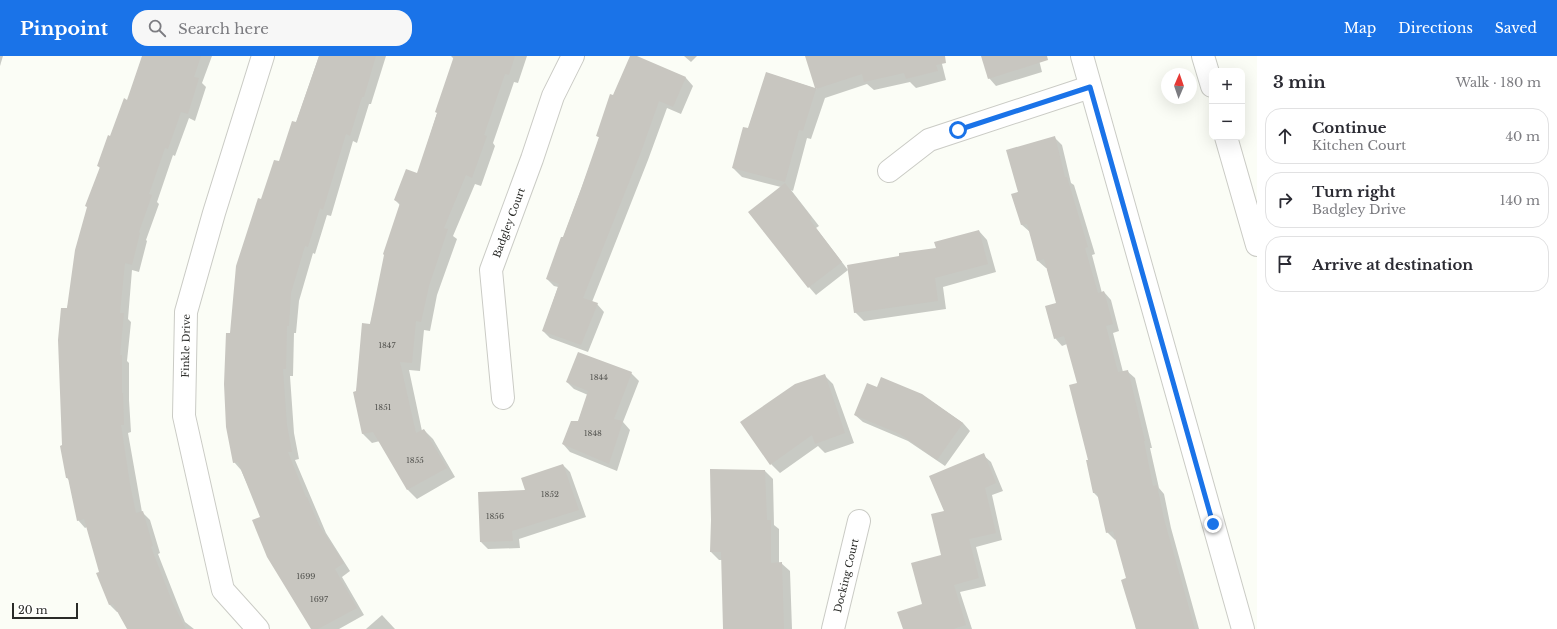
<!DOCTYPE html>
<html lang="en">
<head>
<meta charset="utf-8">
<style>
	body { margin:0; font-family:"Libre Baskerville",serif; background:#f7f7f7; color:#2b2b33 }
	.controls { position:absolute; right:12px; top:12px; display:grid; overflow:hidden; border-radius:8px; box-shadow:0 4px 16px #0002 }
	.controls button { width:36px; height:36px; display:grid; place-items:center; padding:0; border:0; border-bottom:1px solid #e1e1e2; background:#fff; color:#2b2b33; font:20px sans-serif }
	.compass { position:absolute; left:1161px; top:12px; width:36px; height:36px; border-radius:50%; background:#fff; box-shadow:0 4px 16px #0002; rotate:2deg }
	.scale { position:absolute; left:12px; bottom:10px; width:66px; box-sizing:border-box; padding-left:4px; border:2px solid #2a2b28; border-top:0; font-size:11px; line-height:14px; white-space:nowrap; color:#2a2b28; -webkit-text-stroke:3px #fffffe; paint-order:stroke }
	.stop { position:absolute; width:12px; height:12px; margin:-9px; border:3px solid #1a73e8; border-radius:50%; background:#fff }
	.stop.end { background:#1a73e8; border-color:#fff; box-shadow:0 1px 4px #0008 }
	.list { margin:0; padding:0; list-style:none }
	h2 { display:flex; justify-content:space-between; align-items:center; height:52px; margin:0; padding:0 16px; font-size:17px }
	h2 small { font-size:13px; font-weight:400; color:#7c7c81 }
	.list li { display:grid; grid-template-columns:26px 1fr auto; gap:12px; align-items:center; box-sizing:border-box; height:56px; margin:0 8px 8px; padding:0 8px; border:1px solid #e1e1e2; border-radius:16px }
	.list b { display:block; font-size:15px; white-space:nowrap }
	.list p { margin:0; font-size:13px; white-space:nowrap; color:#7c7c81 }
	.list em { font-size:13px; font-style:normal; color:#7c7c81 }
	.icon { flex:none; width:22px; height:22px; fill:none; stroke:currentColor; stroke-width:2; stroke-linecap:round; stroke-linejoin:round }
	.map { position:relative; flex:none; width:1257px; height:573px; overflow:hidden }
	header { display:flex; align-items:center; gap:24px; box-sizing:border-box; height:56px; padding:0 20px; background:#1a73e8; color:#fff }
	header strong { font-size:19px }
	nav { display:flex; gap:22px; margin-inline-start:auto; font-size:14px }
	.search { width:280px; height:36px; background:#f7f7f7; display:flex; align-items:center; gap:10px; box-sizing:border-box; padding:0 14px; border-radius:16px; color:#7c7c81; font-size:15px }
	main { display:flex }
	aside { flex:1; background:#fff }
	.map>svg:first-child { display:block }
	.shadow { fill:#0003 }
	.building { fill:#c8c6c0 }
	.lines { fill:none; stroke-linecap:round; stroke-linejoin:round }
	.minor-casing { stroke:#cacbc5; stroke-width:24 }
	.tertiary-casing { stroke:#cacbc5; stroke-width:24 }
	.minor { stroke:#fff; stroke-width:22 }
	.tertiary { stroke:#fff; stroke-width:22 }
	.route { stroke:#1a73e8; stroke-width:5 }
	.labels { text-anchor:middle; stroke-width:4; stroke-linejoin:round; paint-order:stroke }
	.number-label { font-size:8px; fill:#52524e }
	.street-label { font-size:10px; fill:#2a2b28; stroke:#fffffe }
</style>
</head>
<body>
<header>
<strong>Pinpoint</strong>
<div class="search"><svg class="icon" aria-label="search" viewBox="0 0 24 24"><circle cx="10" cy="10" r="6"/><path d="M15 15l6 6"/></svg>Search here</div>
<nav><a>Map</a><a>Directions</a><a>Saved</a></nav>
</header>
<main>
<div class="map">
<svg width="1257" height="573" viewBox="0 0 1257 573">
	<rect width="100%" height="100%" fill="#fbfdf6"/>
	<!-- shadow -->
	<g class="shadow">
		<path d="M0,0H3L0,10Z"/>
		<path d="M143,0H212L202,27L206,31L195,65L189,62L175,100L173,99L157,146L159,148L146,184L147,185L139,216L132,214L128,263L131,266L127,305L129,307V344L131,376L128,377L142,456L150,464L160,497L158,498L180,554L185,566L194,573H128L119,556H117L110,549L98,518L101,517L87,471L85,472L78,464L69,424L67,422L63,390L67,253L100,112L98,110L128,45Z"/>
		<path d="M319,0H386L371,48H369L357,87L353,85L331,160L327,159L315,198L313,197L299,245L296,277H294L293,320H290L294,377L299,403L295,404L326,477L350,515L342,521L364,559L339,573H312L241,414L234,406L231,278L262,144L280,107L296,67Z"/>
		<path d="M451,0H527L518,27L514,26L493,87L495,90L481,130L475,128L453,180L457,183L437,239L430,275L424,274L420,315L409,314L422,375L424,374L433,383L455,421L417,443L408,434L380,385L372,387L363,378L356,336L370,269L400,149L395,144L418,118L454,3Z"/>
		<path d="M631,0H635L686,22L693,30L681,58L667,52L648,104L592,246L597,248L604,256L588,296L550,282L543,275L558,231L554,230L547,223L563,182L600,82L597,80Z"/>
		<path d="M684,0H697L691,6Z"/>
		<path d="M806,0H940L946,24L916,32L910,26L874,34L867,28L825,42L811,83L807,82L793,135L791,134L819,170L816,172L848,214L816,239L809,231L781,131L742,121L733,112L748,73L767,17L817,33Z"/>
		<path d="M982,0H1038L1042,16L996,30L989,22Z"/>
		<path d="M1055,82L1062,89L1071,127L1074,129L1095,198L1092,199L1102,237L1104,236L1111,244L1119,275L1113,277L1123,316L1127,315L1135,322L1152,392H1150L1159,432L1164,438L1171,472L1199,573H1136L1127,523L1116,483L1115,484L1107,476L1099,442L1094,437L1078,327L1067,288L1062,290L1055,282L1057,248L1047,212H1046L1038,205L1030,176L1022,169L1012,139L1019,136Z"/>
		<path d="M979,175L987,184L996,216L943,231L946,253L864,265L855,256L900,201L937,193Z"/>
		<path d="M631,317L639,325L623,366L630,374L617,415L570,396L563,388L578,366L588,339L574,333L567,326Z"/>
		<path d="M824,319L833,328L854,387L825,397L818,390L780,417L771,408Z"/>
		<path d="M878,333L922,339L963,367L970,375L945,410L908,385L863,366L855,359Z"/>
		<path d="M983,399L991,406L1003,435L992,439L1002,484L976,491L986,530L960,536L972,573H904L923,549L943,500L945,456Z"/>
		<path d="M563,409L570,416L586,461L519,483L520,492L488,493L481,486L479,437L527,435Z"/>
		<path d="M765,415L773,423L774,469L779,473V507H781L790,515L792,573H724L722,504H719L711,496Z"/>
		<path d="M382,559L395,573H366Z"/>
	</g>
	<!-- building -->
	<g class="building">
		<path d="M142,0H201L194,21L199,22L188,58L181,56L168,93L165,92L149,138L152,139L139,176L140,177L132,209L125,207L120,257H124L120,299H122V337H123L124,369H121L130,428L136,457L143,455L153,490L151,491L172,545L186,573H127L113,548L109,549L96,517L99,516L84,463L77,465L68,422H66L60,390L62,389L58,284L61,252H67L75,194L87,151L85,150L100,111L97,110L108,79L110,80L124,42L127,44Z"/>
		<path d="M319,0H376L364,41H362L350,80L346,78L323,154L320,152L308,191L305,190L291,237L289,270H287L286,313H283L287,369L292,396H288L306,441H307L319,469L344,507L335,513L357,552L318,573H311L267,501L252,464L260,461L238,406L233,407L226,371L224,328L226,277H230L236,210L258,142L261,143L274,104L279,105L292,65L296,66Z"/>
		<path d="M454,0H515L509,19L505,18L484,79L487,80L472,122L466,119L444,172L448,173L429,230L421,266L416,265L412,307L400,306L416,377L424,373L447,412L407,434L373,376L362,378L353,336L356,335L362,267L370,268L384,199L383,198L400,147L394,144L406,113L417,117L437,57L435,56Z"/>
		<path d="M630,0H637L686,21L673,51L659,45L641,96L583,242L598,247L581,289L542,275L559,228L546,223L561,181H563L581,133L599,81L596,80L610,38L613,39Z"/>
		<path d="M805,0H945L946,7L936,9L938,15L906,23L904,17L864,26L862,18L816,33L803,75L799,74L785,126L732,112L743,71L748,72L766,16L815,32Z"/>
		<path d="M981,0H1047L1048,4L988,23Z"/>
		<path d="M1055,80L1065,121H1067L1088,191L1085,192L1098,237L1104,235L1113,268L1106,270L1118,316L1128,314L1145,385H1144L1153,430L1157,429L1164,463L1195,573H1136L1121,524L1126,522L1113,475L1106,477L1097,437H1093L1086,404H1088L1069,329L1077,327L1064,280L1054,283L1045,250L1056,247L1044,203L1037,205L1027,168L1021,169L1011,138L1018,136L1006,94Z"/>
		<path d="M785,127L812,162L810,164L842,206L808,232L748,156Z"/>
		<path d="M979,174L988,208L935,222L938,245L854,257L847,209L899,200V197L936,192L934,186Z"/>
		<path d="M578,296L632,316L614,363L623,365L609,408L562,388L571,365H578L588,335L566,326Z"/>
		<path d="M825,318L845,377L815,388L812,379L770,409L740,366L795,328Z"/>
		<path d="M881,321L922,338L963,367L937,404L900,378L854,359L867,327L877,331Z"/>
		<path d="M984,397L996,427L985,432L996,477L969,483L979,522L954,529L966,569L953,573H903L897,556L922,548L911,507L941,499L931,458L944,455L929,420Z"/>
		<path d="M563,408L579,454L512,475L513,485L480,486L478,436L525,434L521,422Z"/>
		<path d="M710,413L765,414L767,464H771V507L782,506L784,573H723L721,496H710L711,464Z"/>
	</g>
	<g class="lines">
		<defs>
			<g id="minor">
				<path d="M1082,0L1243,573"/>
				<path d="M889,115L929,84L1090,31"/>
				<path id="s1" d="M503,342L491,214L532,103L553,40L573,0"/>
				<path id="s2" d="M258,573L223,534L184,360L186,256L214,157L263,0"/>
				<path id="s3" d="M833,573L859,465"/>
			</g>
			<g id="tertiary">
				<path d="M1203,0L1212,30"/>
				<path d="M1226,81L1257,189"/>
			</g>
		</defs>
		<!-- minor casing -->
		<use href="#minor" class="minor-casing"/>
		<!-- tertiary casing -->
		<use href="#tertiary" class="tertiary-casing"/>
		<!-- minor -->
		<use href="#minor" class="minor"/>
		<!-- tertiary -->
		<use href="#tertiary" class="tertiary"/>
	</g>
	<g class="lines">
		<!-- route -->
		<path class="route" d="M958,74L1090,31L1213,468"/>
	</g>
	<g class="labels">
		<!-- number labels -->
		<g class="number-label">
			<text x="387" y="292">1847</text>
			<text x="599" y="324">1844</text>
			<text x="383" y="354">1851</text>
			<text x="593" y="380">1848</text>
			<text x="415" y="407">1855</text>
			<text x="550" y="441">1852</text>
			<text x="495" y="463">1856</text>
			<text x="306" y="523">1699</text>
			<text x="319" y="546">1697</text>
		</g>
		<!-- street labels -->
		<g class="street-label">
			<text dy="4" stroke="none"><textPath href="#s1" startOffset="179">Badgley Court</textPath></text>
			<text dy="4" stroke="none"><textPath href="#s2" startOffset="301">Finkle Drive</textPath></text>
			<text dy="4" stroke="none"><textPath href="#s3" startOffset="55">Docking Court</textPath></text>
		</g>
	</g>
</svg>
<div class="controls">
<button>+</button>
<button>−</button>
</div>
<svg class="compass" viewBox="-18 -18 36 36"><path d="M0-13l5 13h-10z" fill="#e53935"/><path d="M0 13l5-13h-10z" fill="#7c7c81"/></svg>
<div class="scale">20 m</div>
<div class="stop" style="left:958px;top:74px"></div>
<div class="stop end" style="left:1213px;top:468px"></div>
</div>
<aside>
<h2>3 min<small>Walk · 180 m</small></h2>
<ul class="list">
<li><svg class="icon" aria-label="ahead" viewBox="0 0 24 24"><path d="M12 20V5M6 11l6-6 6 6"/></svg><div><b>Continue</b><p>Kitchen Court</p></div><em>40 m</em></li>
<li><svg class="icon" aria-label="right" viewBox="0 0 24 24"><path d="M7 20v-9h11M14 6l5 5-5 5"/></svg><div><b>Turn right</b><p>Badgley Drive</p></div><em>140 m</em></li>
<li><svg class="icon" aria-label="arrive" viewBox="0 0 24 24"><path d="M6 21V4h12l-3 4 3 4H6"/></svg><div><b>Arrive at destination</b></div></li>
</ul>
</aside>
</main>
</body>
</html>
